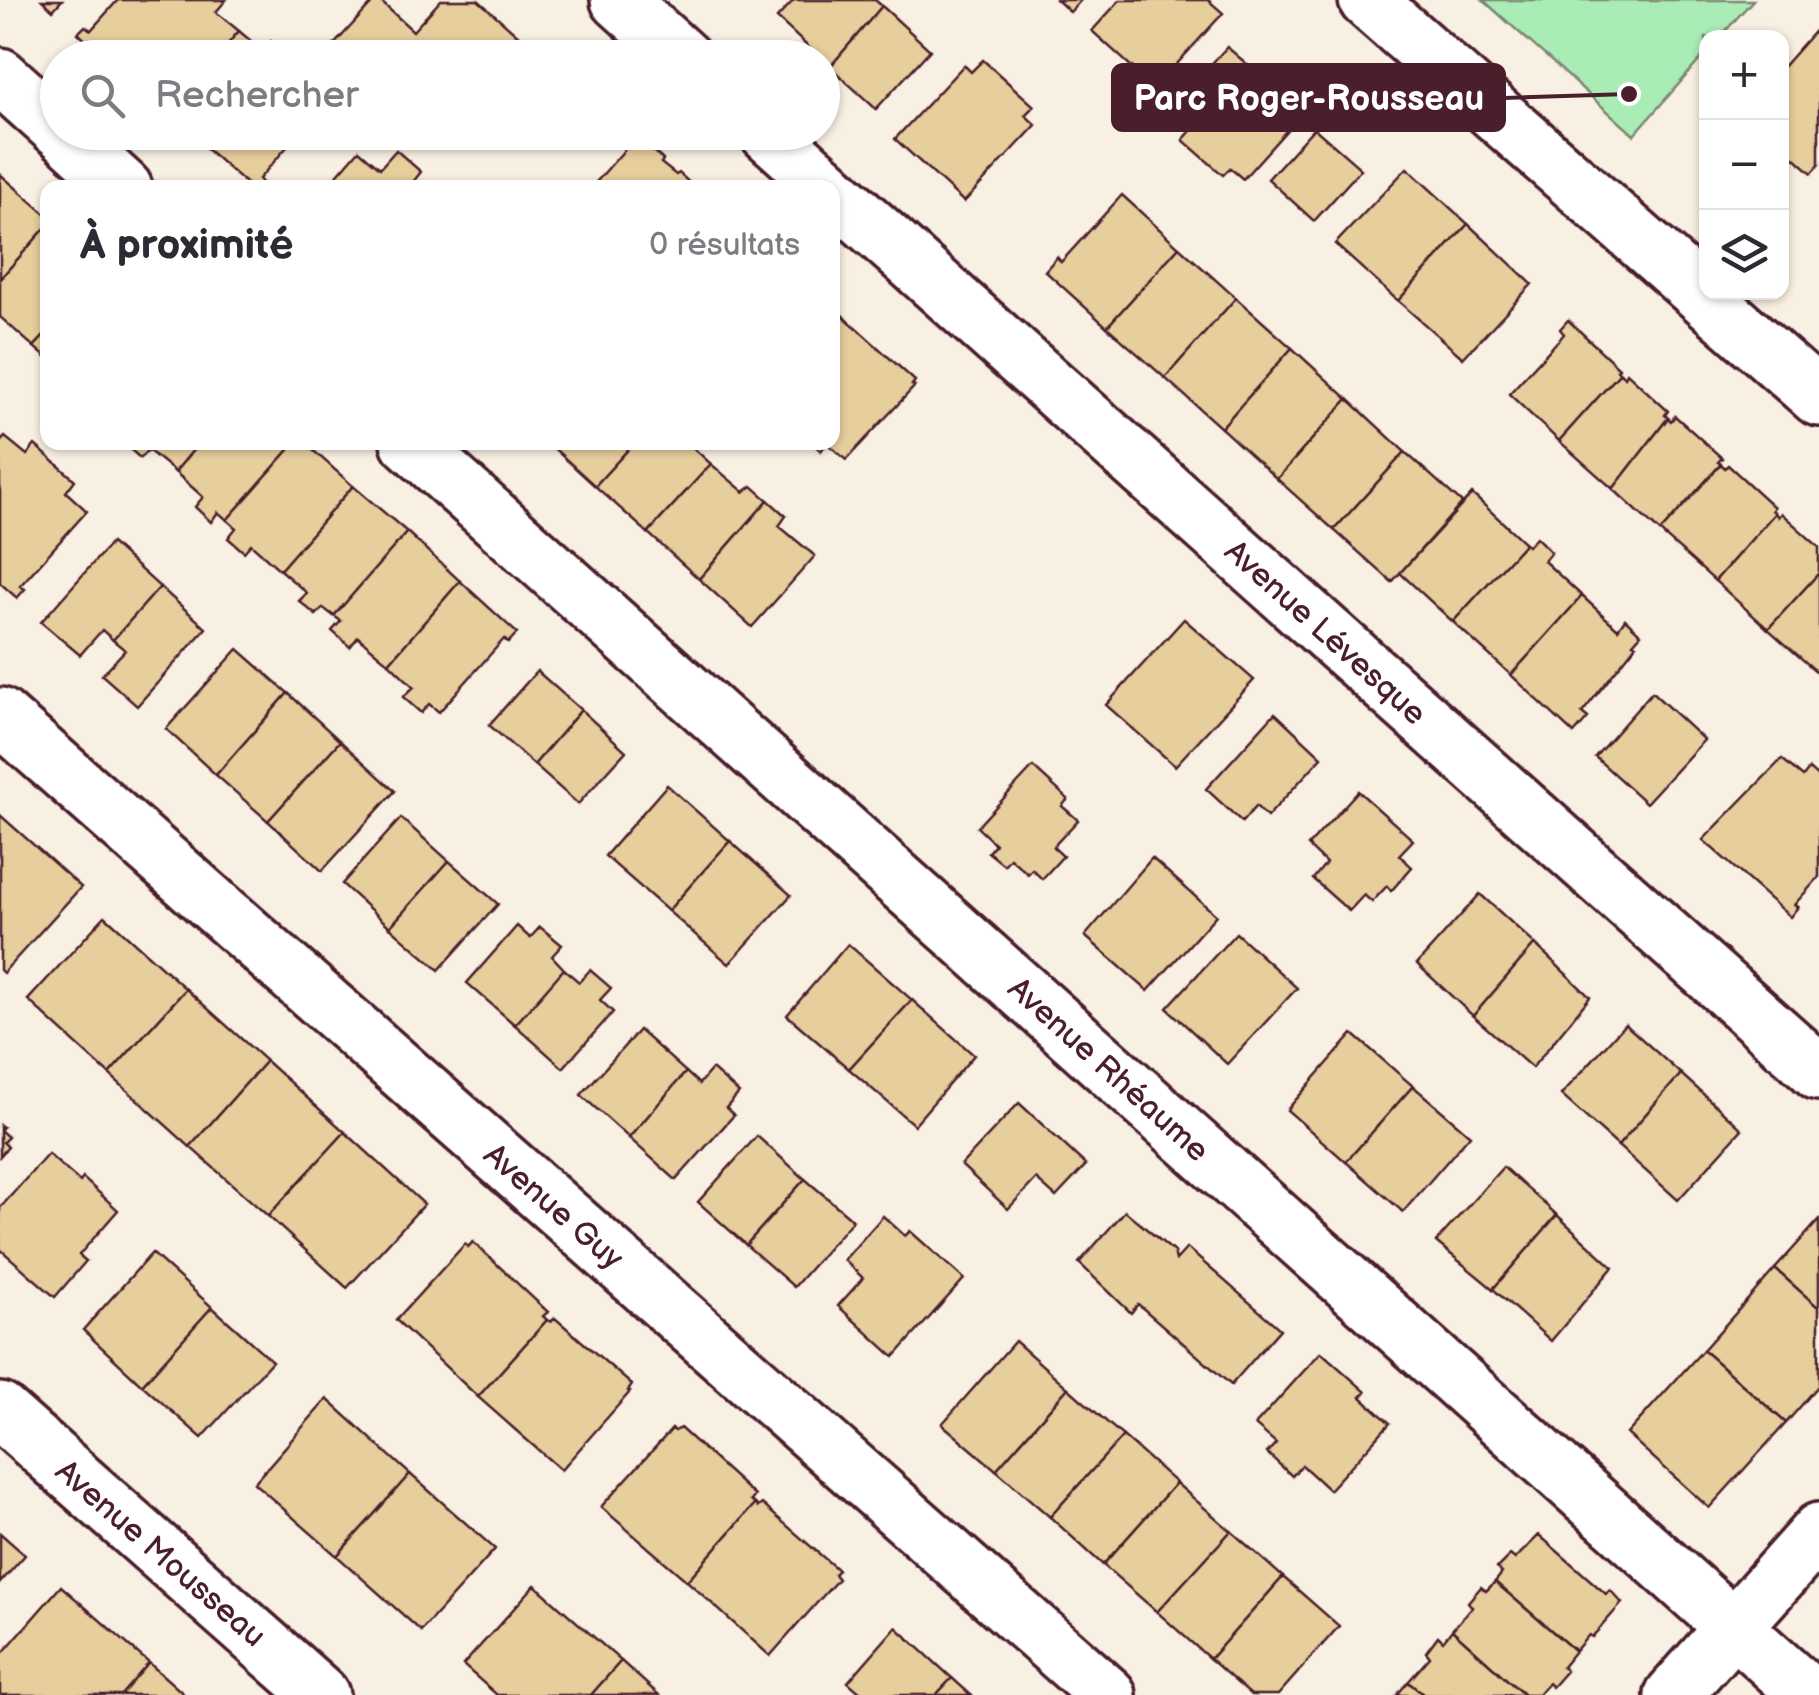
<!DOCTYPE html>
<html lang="fr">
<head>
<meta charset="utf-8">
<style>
	body { margin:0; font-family:"Balsamiq Sans",sans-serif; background:#f7f7f7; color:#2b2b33 }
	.controls { position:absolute; right:30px; top:30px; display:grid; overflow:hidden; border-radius:20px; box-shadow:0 2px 8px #0004 }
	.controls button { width:90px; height:90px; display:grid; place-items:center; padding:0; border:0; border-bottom:2px solid #e1e1e2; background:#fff; color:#2b2b33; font:50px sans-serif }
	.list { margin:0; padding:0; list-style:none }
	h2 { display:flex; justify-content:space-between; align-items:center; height:130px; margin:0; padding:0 40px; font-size:42px }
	h2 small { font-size:32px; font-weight:400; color:#7c7c81 }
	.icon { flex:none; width:55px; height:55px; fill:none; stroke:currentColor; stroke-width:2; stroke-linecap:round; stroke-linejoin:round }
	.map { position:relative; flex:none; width:1819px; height:1695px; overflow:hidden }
	.search { position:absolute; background:#fff; box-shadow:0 2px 8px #0004; left:40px; top:40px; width:800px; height:110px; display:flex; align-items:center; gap:25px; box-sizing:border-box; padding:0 35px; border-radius:55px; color:#7c7c81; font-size:38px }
	.panel { position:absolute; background:#fff; box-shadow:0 2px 8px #0004; left:40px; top:180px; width:800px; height:270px; border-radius:20px }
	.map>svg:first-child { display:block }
	.green { fill:#aaecb6; stroke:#7a8670; stroke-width:2.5 }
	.building { fill:#e7ce9d; stroke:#4a1f2b; stroke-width:2.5 }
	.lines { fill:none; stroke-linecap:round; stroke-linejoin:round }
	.street-casing { stroke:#4a1f2b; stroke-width:62 }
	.street { stroke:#fff; stroke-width:55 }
	.labels { text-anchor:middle; stroke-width:9; stroke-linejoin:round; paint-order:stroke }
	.street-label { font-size:32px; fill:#4a1f2b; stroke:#fff }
	.leader { fill:none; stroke:#4a1f2b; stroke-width:4 }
	.callout-dot { fill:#4a1f2b; stroke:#fff; stroke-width:4 }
	.callout { fill:#4a1f2b; stroke:#4a1f2b; stroke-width:4 }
	.callout-label { font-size:35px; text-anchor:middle; font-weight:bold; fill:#fff }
</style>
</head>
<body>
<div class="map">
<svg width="1819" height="1695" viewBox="0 0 1819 1695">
	<rect width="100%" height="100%" fill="#f8f0e2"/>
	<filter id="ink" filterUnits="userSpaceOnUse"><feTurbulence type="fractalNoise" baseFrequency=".01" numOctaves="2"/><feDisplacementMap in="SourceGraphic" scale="20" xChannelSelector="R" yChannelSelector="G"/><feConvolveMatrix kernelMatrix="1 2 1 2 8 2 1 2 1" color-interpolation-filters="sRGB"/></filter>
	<g filter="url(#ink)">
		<!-- green -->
		<path class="green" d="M1483,0H1753L1720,37L1706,38V53L1634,135Z"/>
		<!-- building -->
		<g class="building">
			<path d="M42,0H62L53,10Z"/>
			<path d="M118,0H226L216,12L239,31L216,58H104L78,33L85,26L91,30Z"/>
			<path d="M375,0H379L413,31L441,0H478L529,45L517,58H342L331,48Z"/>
			<path d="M794,0H875L882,6L830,67L822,58H820L777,18Z"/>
			<path d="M1057,0H1081L1070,12Z"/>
			<path d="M1120,0H1208L1223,13L1155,88L1092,31Z"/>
			<path d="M882,6L930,50L876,109L830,67Z"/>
			<path d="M1819,26V165L1812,173L1794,157L1786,165L1782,160V68Z"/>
			<path d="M239,31L263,51L271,41L290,58H216Z"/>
			<path d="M1227,47L1268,82L1274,75L1293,92L1287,98L1303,112L1243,179L1230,168L1223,175L1183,140L1204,116L1182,96Z"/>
			<path d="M983,60L1034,106L1025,115L1036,125L964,202L895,139L964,65L971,72Z"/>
			<path d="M1314,128L1361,169L1314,221L1268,179Z"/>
			<path d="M187,132H300L259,179L264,185L261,188H251Z"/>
			<path d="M425,132H450L439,145Z"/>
			<path d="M632,132L663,160L661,163L676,175L679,173L695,188H591L626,148L621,144Z"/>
			<path d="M359,150L380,168L396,150L421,172L408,188H326Z"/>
			<path d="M1407,168L1468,224L1398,301L1335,244Z"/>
			<path d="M0,174L48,216V225L0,279Z"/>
			<path d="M1122,195L1179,247L1107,327L1045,271L1057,257L1061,262Z"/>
			<path d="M1468,224L1532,284L1463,358L1398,301Z"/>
			<path d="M48,225V332L34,347L0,317V279Z"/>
			<path d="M1179,247L1236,298L1165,378L1107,327Z"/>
			<path d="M1236,298L1292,348L1221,428L1165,378Z"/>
			<path d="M841,314L915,381L912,385L915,386L846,460L827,443L821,451L811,442H832V315L836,318Z"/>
			<path d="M1568,320L1619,368L1617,370L1620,373L1559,441L1509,394L1564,334L1560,329Z"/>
			<path d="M48,332V359L34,347Z"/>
			<path d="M1292,348L1348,399L1277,479L1221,428Z"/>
			<path d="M1620,373L1625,377L1627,373L1668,411L1665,415L1668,418L1613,489L1559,441Z"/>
			<path d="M1348,399L1405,452L1334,530L1277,479Z"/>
			<path d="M1675,416L1722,458L1718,462L1721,464L1660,532L1613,489L1668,418L1671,421Z"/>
			<path d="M5,437L27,455L35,445L75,480L66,492L87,511L20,586L25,589L17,598L0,583V442Z"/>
			<path d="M122,442H200L175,472L148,450L140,458Z"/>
			<path d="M200,442H296L227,520L218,512L211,522L195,507L203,497L175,472Z"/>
			<path d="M296,442H304L353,486L280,570L251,544L244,552L228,538L236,528L227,520Z"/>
			<path d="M547,442H635L595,486Z"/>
			<path d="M635,442H687L711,464L648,533L595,486Z"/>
			<path d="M1405,452L1462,503L1392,582L1334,530Z"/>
			<path d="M711,464L744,492L752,486L768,500L699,579L648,533Z"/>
			<path d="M1721,464L1725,468L1728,465L1774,507L1772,510L1775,513L1715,581L1660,532Z"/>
			<path d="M353,486L407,532L334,616L323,608L316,615L299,601L307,593L280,570Z"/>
			<path d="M1472,494L1525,543L1453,622L1400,573Z"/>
			<path d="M768,500L786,516L779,526L815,556L752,627L699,579Z"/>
			<path d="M1775,513L1778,517L1781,513L1819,547V573L1768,629L1715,581Z"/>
			<path d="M407,532L460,581L389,663L358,637L350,647L332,631L341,621L334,616Z"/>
			<path d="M1536,537L1551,552L1544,561L1582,596L1511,675L1453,622L1525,543L1528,546Z"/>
			<path d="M111,543L160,587L113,640L102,630L80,655L41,622Z"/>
			<path d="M1819,573V674L1768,629Z"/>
			<path d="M460,581L517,633L508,643L504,639L439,712L429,704L421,713L403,697L414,687L389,663Z"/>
			<path d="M160,587L206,628L137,706L102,675L125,650L113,640Z"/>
			<path d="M1582,596L1618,629L1625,619L1641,634L1633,643L1636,645L1582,713L1588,718L1574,734L1511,675Z"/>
			<path d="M1184,619L1254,680L1175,766L1106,705Z"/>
			<path d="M238,649L288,693L216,775L166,729Z"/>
			<path d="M537,671L581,710L534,765L489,725Z"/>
			<path d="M1652,692L1704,740L1646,803L1595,757Z"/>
			<path d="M288,693L340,741L268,821L216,775Z"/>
			<path d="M581,710L626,751L578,804L534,765Z"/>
			<path d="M1275,713L1322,757L1267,817L1256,806L1242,822L1206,789Z"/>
			<path d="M340,741L395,791L322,871L268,821Z"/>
			<path d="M1782,759L1803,777L1809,769L1819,778V877L1794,905L1798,907L1790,917L1703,840Z"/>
			<path d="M1033,767L1068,799L1062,806L1078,820L1053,847L1063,856L1042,879L1032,869L1028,874L1010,858L1004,865L988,852L995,844L977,827Z"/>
			<path d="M667,785L730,841L668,911L605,856Z"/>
			<path d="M1358,791L1413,840L1399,855L1412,867L1391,891L1387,886L1372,902L1364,895L1349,911L1313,879L1326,863L1308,846Z"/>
			<path d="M0,815L81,887L3,973L0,970Z"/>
			<path d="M401,818L449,861L390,927L342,884Z"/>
			<path d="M730,841L791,895L729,964L668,911Z"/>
			<path d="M1152,858L1216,915L1148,991L1085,936Z"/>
			<path d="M449,861L498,904L439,970L390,927Z"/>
			<path d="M1480,894L1535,944L1473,1016L1417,964Z"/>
			<path d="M105,916L186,989L109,1074L28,1000Z"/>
			<path d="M517,926L530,938L540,927L562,945L552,956L565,970L515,1025L467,983Z"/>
			<path d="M1236,933L1297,988L1227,1064L1167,1008Z"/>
			<path d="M848,944L912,1000L849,1069L787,1015Z"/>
			<path d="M1535,944L1590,997L1532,1068L1473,1016Z"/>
			<path d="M563,970H565L579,982L590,970L611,988L600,1000L613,1012L563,1068L515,1025Z"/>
			<path d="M186,989L266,1061L190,1147L109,1074Z"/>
			<path d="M912,1000L974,1055L914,1125L849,1069Z"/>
			<path d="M1625,1024L1681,1074L1618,1146L1561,1095Z"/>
			<path d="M639,1030L686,1072L629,1138L581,1095Z"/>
			<path d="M1353,1034L1413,1086L1346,1162L1287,1110Z"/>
			<path d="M266,1061L345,1132L268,1216L190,1147Z"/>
			<path d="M712,1069L739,1093L726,1108L734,1115L676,1180L629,1138L686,1072L699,1084Z"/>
			<path d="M1681,1074L1742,1129L1678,1200L1618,1146Z"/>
			<path d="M1413,1086L1470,1135L1403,1212L1346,1162Z"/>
			<path d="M1019,1103L1086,1165L1056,1197L1036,1179L1008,1209L961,1165Z"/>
			<path d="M0,1125L3,1127L0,1130L8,1137L3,1142L8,1147L0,1156Z"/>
			<path d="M345,1132L424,1204L347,1288L268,1216Z"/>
			<path d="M757,1136L805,1179L746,1245L698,1202Z"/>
			<path d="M48,1154L80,1182L83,1178L118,1210L79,1255L86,1261L55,1297L0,1249V1208Z"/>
			<path d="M1503,1167L1557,1215L1493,1289L1436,1242Z"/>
			<path d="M805,1179L853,1220L794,1287L746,1245Z"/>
			<path d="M1125,1211L1174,1252L1176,1260L1187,1248L1280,1329L1231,1385L1138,1304L1131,1313L1079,1263Z"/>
			<path d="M1557,1215L1613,1267L1551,1341L1493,1289Z"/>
			<path d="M883,1216L905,1236L910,1231L964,1279L894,1357L838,1306L863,1278L844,1260Z"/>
			<path d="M1819,1220V1308L1775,1269Z"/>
			<path d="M473,1242L548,1312L543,1316L547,1320L478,1397L396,1320L465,1244L468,1247Z"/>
			<path d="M152,1253L212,1307L142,1385L83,1330Z"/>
			<path d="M1775,1269L1819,1308V1385L1786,1423L1703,1350Z"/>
			<path d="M212,1307L272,1361L202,1438L142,1385Z"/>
			<path d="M555,1318L632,1385L628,1391L630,1392L561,1470L478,1397L547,1320L551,1322Z"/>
			<path d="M1015,1341L1068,1388L996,1470L942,1424Z"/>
			<path d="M1703,1350L1786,1423L1709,1508L1627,1434Z"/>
			<path d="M1321,1352L1366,1392L1361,1397L1390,1423L1329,1490L1302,1465L1292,1476L1267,1453L1276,1443L1255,1425Z"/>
			<path d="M1068,1388L1123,1436L1050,1517L996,1470Z"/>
			<path d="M327,1399L410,1474L337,1556L254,1483Z"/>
			<path d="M680,1428L755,1496L751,1501L755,1504L687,1581L601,1507L672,1429L675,1431Z"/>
			<path d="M1123,1436L1176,1483L1103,1565L1050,1517Z"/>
			<path d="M410,1474L495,1549L421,1631L337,1556Z"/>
			<path d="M1176,1483L1231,1531L1157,1612L1103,1565Z"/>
			<path d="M755,1504L758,1507L762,1504L838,1570L834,1574L838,1579L770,1656L687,1581Z"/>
			<path d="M1231,1531L1283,1577L1210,1659L1157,1612Z"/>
			<path d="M0,1533L25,1555L0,1583Z"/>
			<path d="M1539,1535L1606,1594L1610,1590L1622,1603L1592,1637L1589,1635L1575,1651L1495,1582L1502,1573L1497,1568L1510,1555L1515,1559Z"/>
			<path d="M1283,1577L1339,1626L1278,1695H1251L1210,1659Z"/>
			<path d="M1495,1582L1575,1651L1562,1667L1566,1671L1552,1687L1548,1683L1538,1695H1524L1452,1630L1472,1607L1468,1602L1481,1587L1486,1591Z"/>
			<path d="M535,1585L621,1661L591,1695H497L463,1665Z"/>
			<path d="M61,1586L149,1663L121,1695H0V1656Z"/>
			<path d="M896,1627L952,1678L936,1695H863L848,1682Z"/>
			<path d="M1452,1630L1524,1695H1424L1408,1682L1430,1657L1426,1652L1438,1636L1443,1641Z"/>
			<path d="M621,1661L659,1695H591Z"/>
			<path d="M149,1663L185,1695H121Z"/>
			<path d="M952,1678L971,1695H936Z"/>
			<path d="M1408,1682L1424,1695H1397Z"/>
		</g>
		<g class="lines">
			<defs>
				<g id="street">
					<path d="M619,0L683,58"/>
					<path d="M1367,0L1819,398"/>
					<path d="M0,76L58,128"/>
					<path d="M63,132L124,188"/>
					<path d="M767,132L829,188"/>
					<path d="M832,191L1819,1072"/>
					<path d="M409,442L1809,1695"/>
					<path d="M0,716L1108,1695"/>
					<path d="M0,1411L321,1695"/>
					<path d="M1673,1695L1819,1531"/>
				</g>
			</defs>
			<!-- street casing -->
			<use href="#street" class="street-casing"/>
			<!-- street -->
			<use href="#street" class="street"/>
		</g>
	</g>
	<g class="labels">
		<!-- street labels -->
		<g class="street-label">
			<text transform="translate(1326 632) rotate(42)" y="11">Avenue Lévesque</text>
			<text transform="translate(1109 1069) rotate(42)" y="11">Avenue Rhéaume</text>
			<text transform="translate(554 1206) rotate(41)" y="11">Avenue Guy</text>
			<text transform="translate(161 1553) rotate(41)" y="11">Avenue Mousseau</text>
		</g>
	</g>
	<!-- callouts -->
	<path class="leader" d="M1629 94L1504 98"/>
	<circle class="callout-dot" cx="1629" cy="94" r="10"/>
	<rect class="callout" x="1113" y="65" width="391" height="65" rx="10"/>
	<g class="callout-label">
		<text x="1309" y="110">Parc Roger-Rousseau</text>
	</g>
</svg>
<div class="controls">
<button>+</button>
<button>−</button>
<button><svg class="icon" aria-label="layers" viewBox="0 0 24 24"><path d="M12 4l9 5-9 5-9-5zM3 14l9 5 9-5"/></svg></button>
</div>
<div class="search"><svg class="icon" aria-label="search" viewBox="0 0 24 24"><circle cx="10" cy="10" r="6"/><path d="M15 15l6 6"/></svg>Rechercher</div>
<section class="panel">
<h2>À proximité<small>0 résultats</small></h2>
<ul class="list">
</ul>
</section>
</div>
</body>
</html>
